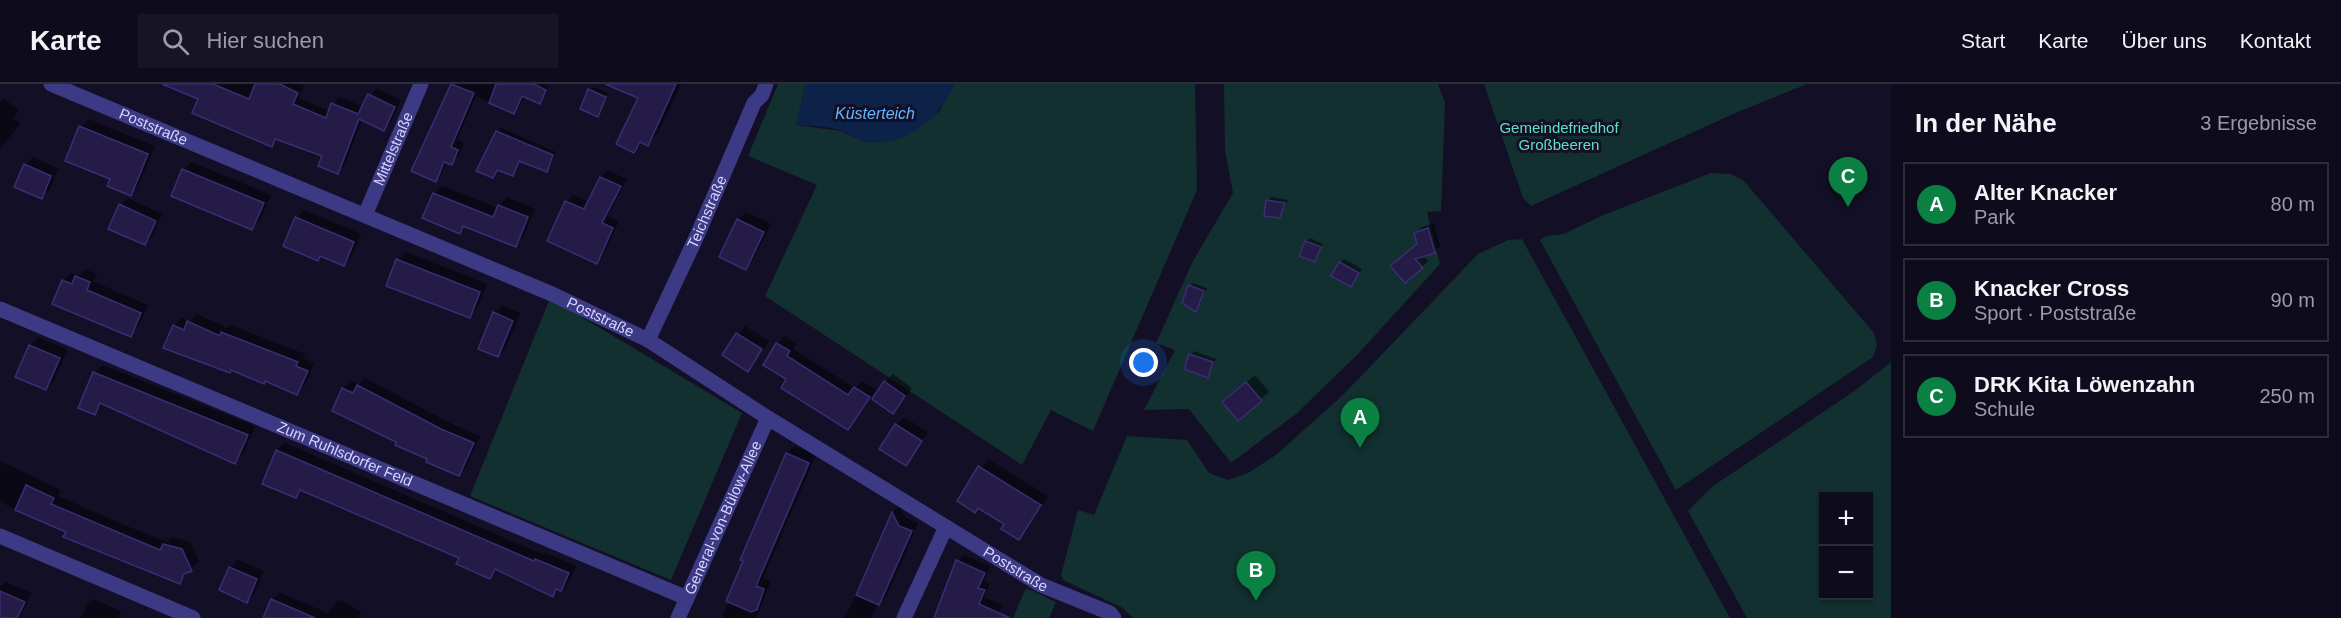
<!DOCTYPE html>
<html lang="de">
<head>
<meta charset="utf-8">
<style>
	body { margin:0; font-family:Arial,sans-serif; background:#171425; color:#f1f3f6 }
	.controls { position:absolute; right:18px; bottom:18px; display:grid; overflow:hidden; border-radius:0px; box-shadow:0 2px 4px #0004 }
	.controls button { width:54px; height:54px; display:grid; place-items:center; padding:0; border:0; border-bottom:2px solid #2e2b3b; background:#0e0b1c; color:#f1f3f6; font:30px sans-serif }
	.you { position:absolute; left:1144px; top:279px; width:21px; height:21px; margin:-15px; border:4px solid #fff; border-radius:50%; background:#1a73e8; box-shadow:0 0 0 9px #1a73e833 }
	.badge { display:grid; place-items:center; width:39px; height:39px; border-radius:50%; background:#0b8043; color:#fff; font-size:20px; font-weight:700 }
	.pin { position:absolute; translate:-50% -50px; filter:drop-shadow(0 2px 3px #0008) }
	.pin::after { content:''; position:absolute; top:32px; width:21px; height:18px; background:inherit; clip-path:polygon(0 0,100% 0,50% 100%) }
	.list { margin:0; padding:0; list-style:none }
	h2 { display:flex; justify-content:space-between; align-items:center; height:78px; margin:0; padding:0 24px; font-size:26px }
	h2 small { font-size:20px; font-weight:400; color:#9b9ba3 }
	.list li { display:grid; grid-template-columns:39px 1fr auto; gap:18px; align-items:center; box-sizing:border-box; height:84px; margin:0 12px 12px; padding:0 12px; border:2px solid #2e2b3b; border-radius:0px }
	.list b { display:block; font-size:22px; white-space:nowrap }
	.list p { margin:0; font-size:20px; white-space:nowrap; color:#9b9ba3 }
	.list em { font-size:20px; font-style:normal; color:#9b9ba3 }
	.icon { flex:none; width:33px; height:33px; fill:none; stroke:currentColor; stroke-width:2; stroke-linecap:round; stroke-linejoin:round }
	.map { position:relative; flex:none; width:1891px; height:534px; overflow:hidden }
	header { display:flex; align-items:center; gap:36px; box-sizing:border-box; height:84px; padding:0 30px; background:#0e0b1c; border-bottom:2px solid #2e2b3b }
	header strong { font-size:28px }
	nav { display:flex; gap:33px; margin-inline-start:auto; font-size:21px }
	.search { width:420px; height:54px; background:#171425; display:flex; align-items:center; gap:15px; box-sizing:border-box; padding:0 21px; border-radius:0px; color:#9b9ba3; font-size:22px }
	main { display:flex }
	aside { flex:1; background:#0e0b1c }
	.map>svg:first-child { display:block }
	.green { fill:#12302f; fill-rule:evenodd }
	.water { fill:#0c2248 }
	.shadow { fill:#0007 }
	.building { fill:#241b47; stroke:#3b2d73; stroke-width:1.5 }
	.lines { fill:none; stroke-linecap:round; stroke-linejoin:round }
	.street { stroke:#3d3a85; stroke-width:15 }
	.labels { text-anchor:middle; stroke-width:6; stroke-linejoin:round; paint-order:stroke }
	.street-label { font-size:15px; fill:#d9d4ff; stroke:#130f26 }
	.park-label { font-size:15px; fill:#5fe0c0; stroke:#130f26 }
	.water-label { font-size:16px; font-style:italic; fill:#62b6ff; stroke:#130f26 }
</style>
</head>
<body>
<header>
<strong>Karte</strong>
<div class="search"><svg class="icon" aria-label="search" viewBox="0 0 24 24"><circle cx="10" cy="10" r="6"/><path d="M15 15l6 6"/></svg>Hier suchen</div>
<nav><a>Start</a><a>Karte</a><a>Über uns</a><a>Kontakt</a></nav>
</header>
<main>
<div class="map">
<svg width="1891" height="534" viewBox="0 0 1891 534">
	<rect width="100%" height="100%" fill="#130f26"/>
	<!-- green -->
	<g class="green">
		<path d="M778,0H806L796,41L841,47L865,58L939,28L955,0H1195L1197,106L1093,347L1051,326L1022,381L765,212L817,101L748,72Z"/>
		<path d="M1224,0H1438L1445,19L1441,127L1427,128L1440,180L1358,270L1296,330L1231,379L1189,325L1144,326L1175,266L1156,259L1193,177L1233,109L1225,66Z"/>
		<path d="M1484,0H1807L1740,27L1531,122L1523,114Z"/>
		<path d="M1711,89L1731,90L1744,97L1874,249L1877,262L1873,273L1676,406L1540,156L1546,152L1564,150L1601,132Z"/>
		<path d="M1522,155L1730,534H1133L1123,524L1063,496L1061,491L1078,426L1094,431L1127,352L1187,356L1209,389L1228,396L1248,389L1276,371L1344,310L1478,170L1508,156Z"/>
		<path d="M550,214L742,329L671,496L470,412Z"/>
		<path d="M1891,278V534H1747L1688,427L1713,402L1856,306ZM1868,412V512H1824V412Z"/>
		<path d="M1026,504L1056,518L1049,534H1013Z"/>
	</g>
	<!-- water -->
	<path class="water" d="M806,0H955C939,34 908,63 868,58C859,57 851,50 842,47C828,42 811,42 796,41Z"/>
	<!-- shadow -->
	<g class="shadow">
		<path d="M196,0H300L304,2L298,14L330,27L339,13L364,23L376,4L401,16L391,38L384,45L362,35L345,81L338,88L324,71L279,54L272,61L200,15Z"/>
		<path d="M451,0H545L549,2L540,18L526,12L514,28L476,12L457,56L464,59L458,73L451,79L447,77L442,90L435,96L413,86Z"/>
		<path d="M619,0H681L658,49L647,60L643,58L634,67L640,13Z"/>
		<path d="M593,3L608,9L597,31L589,6Z"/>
		<path d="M3,14L19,26L13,34L21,40L0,64V17Z"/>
		<path d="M89,35L155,62L138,102L130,110L112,95L81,43Z"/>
		<path d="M501,44L556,68L550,82L546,86L521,75L512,91L499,85L493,92L497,48Z"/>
		<path d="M33,73L58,84L50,105L42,113L25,81Z"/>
		<path d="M191,78L271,111L260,136L252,144L184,86Z"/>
		<path d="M608,87L627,95L608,132L619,137L603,172L596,178L549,156L567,117L573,111L589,118L601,93Z"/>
		<path d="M442,102L498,124L507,113L535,125L523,154L515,162L466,141L459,148L434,110Z"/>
		<path d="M1271,113L1288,116L1280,133L1268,117Z"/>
		<path d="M128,114L162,130L152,153L145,160L121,121Z"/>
		<path d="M304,126L361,150L352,172L344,180L322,171L317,175L285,161L297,134Z"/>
		<path d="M746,128L771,140L753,176L745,184L738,136Z"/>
		<path d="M1434,139L1440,162L1434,168L1423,171L1428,177L1422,183L1392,182L1418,159L1415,149L1422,143Z"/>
		<path d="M1310,154L1323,160L1314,176L1306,158Z"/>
		<path d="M406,168L487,200L477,224L469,232L398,176Z"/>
		<path d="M1344,175L1362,185L1351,202L1340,179Z"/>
		<path d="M85,185L97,190L94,198L148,221L138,243L130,251L63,197L71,189L78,192Z"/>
		<path d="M1193,199L1207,204L1196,226L1190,202Z"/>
		<path d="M502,221L520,229L506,264L498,272L494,229Z"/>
		<path d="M197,230L227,244L231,241L305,270L303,274L314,279L305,301L297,309L232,285L174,242L182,234L190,237Z"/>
		<path d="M745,242L769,257L748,286L724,270Z"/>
		<path d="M784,252L796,260L793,265L855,304L862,297L876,306L848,345L788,295L765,281Z"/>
		<path d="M38,253L67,266L54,297L46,305L17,292L30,261Z"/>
		<path d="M1194,267L1216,275L1208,292L1190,271Z"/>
		<path d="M103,281L255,342L243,370L235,378L103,319L94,329L80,323L95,289Z"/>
		<path d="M893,290L912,304L893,328L885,298Z"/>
		<path d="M1255,291L1269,308L1238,335L1232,310Z"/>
		<path d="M365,294L448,338L480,352L466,383L459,391L397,361L398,358L365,343L367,340L343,305L351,297L359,301Z"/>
		<path d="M904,333L928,348L906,380L896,341Z"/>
		<path d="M285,359L542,470L544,468L576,482L569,498L553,511L498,485L490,494L461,473L303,406L296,413L264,399L277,366Z"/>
		<path d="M795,362L816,371L763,494L771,497L756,534H722L787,370Z"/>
		<path d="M988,375L1048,412L1019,454L1006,439L979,423L959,417Z"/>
		<path d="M0,377L61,406L58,412L122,440L167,458L172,453L190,458L199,477L179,498L0,418Z"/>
		<path d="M900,422L906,434L918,439L887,512L878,519L871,534H845L893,428Z"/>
		<path d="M964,471L990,482L984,497L990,500L984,513L1002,521L998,531L1006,534H934L958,477Z"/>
		<path d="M238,476L264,487L255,509L247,517L230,484Z"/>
		<path d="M5,498L32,509L19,534L0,532V503Z"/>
		<path d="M280,509L328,529L338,516L361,527L358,534H265L273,516Z"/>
		<path d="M94,515L121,527L118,534H81L86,523Z"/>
	</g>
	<!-- building -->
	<g class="building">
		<path d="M162,0H213L249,15L255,0H280L298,9L293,20L326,34L331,19L358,30L368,10L395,23L384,47L359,35L338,90L318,82L322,72L275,55L272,63L192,29L198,15Z"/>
		<path d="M451,0L474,9L451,63L458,66L452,81L444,78L436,98L411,87Z"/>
		<path d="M496,0H534L546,6L540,20L522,12L514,30L489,19Z"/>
		<path d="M605,0H676L648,62L640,58L634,69L616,60L638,14Z"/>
		<path d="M588,5L606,13L598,33L580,25Z"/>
		<path d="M79,42L148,70L131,112L107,102L110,95L65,77Z"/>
		<path d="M496,47L553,71L547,88L519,77L513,92L497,86L493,94L476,87Z"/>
		<path d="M24,80L51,92L42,115L14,103Z"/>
		<path d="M182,85L264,119L252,146L171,112Z"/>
		<path d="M600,93L621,102L602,139L613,144L597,180L547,157L565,117L584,125Z"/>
		<path d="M433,109L493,133L498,121L528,133L516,163L463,142L460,150L422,134Z"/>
		<path d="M1266,116L1285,119L1280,134L1264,132Z"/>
		<path d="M119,120L156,137L145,161L108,145Z"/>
		<path d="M295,133L354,158L344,182L320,172L318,177L283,162Z"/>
		<path d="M737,135L764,148L746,186L719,173Z"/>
		<path d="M1428,144L1435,169L1415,175L1423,184L1405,199L1390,182L1417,160L1414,149Z"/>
		<path d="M1305,157L1321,163L1315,178L1299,172Z"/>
		<path d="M396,175L480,208L470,234L386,202Z"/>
		<path d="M1339,178L1359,189L1351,203L1331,192Z"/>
		<path d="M75,192L90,198L87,206L141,229L131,253L52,220L62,196L72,200Z"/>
		<path d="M1188,201L1204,207L1196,228L1182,219Z"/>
		<path d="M493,228L513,237L498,273L478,265Z"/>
		<path d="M187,237L220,252L221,248L298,278L296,282L308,287L297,311L265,297L264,300L231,286L230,289L163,264L173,241L184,246Z"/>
		<path d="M736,249L762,265L748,288L722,271Z"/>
		<path d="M776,259L790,267L787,272L848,311L854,303L870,313L848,346L781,304L786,295L763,281Z"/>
		<path d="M29,261L60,274L46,306L15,293Z"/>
		<path d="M1189,270L1213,278L1208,294L1184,285Z"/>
		<path d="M93,288L248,351L235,380L100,319L95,331L78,324Z"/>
		<path d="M884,297L905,312L893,330L872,315Z"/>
		<path d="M1246,298L1262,317L1238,337L1222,318Z"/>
		<path d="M357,301L441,345L474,359L459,392L426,378L427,375L395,361L396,358L332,327L342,304L353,309Z"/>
		<path d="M895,340L922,357L906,382L879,365Z"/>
		<path d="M276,366L534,477L535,475L569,489L561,507L556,505L553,513L495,485L490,495L456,480L459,474L300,406L296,414L262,400Z"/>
		<path d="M786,369L809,379L756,502L764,505L757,526L751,528L726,517L743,477L740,476Z"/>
		<path d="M978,382L1041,421L1019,456L1001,445L1004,440L978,424L975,429L957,417Z"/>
		<path d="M26,401L54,414L51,420L160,466L163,460L182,465L192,487L184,490L180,500L63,453L66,448L15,426Z"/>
		<path d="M892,428L899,442L912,447L879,521L856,511Z"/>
		<path d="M956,476L985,489L978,504L985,506L979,520L1010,534H934Z"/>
		<path d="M229,483L257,495L247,519L219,506Z"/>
		<path d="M0,507L25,518L17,534H0Z"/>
		<path d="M271,515L315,534H263Z"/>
	</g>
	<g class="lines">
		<!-- street -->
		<g class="street">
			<path id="s1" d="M51,0L552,210L648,256L768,334L1041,501L1110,529L1114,534"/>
			<path id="s2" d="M365,131L421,0"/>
			<path id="s3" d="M0,225L687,514"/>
			<path id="s4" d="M648,256L696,154L754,19L762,11L766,0"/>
			<path d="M0,452L193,534"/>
			<path id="s5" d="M678,534L768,334"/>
			<path d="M904,534L946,443"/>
		</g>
	</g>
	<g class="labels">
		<!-- street labels -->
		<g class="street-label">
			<text dy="5" stroke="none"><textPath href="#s1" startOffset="111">Poststraße</textPath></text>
			<text dy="5" stroke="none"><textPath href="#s2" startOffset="72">Mittelstraße</textPath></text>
			<text dy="5" stroke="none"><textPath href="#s4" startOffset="141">Teichstraße</textPath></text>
			<text dy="5" stroke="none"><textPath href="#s1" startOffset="597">Poststraße</textPath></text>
			<text dy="5" stroke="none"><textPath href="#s3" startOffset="374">Zum Ruhlsdorfer Feld</textPath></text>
			<text dy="5" stroke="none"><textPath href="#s5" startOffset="110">General-von-Bülow-Allee</textPath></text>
			<text dy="5" stroke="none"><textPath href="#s1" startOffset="1083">Poststraße</textPath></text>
		</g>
		<!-- park labels -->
		<g class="park-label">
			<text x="1559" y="49">Gemeindefriedhof<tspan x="1559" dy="17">Großbeeren</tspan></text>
		</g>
		<!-- water labels -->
		<g class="water-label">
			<text x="875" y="35">Küsterteich</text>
		</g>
	</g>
</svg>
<div class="controls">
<button>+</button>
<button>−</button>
</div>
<div class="you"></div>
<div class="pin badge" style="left:1360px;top:364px">A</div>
<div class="pin badge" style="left:1256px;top:517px">B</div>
<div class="pin badge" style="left:1848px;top:123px">C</div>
</div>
<aside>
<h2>In der Nähe<small>3 Ergebnisse</small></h2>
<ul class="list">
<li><span class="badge">A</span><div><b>Alter Knacker</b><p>Park</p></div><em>80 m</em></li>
<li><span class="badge">B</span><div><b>Knacker Cross</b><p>Sport · Poststraße</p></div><em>90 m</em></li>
<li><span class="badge">C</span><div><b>DRK Kita Löwenzahn</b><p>Schule</p></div><em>250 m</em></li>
</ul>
</aside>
</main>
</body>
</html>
